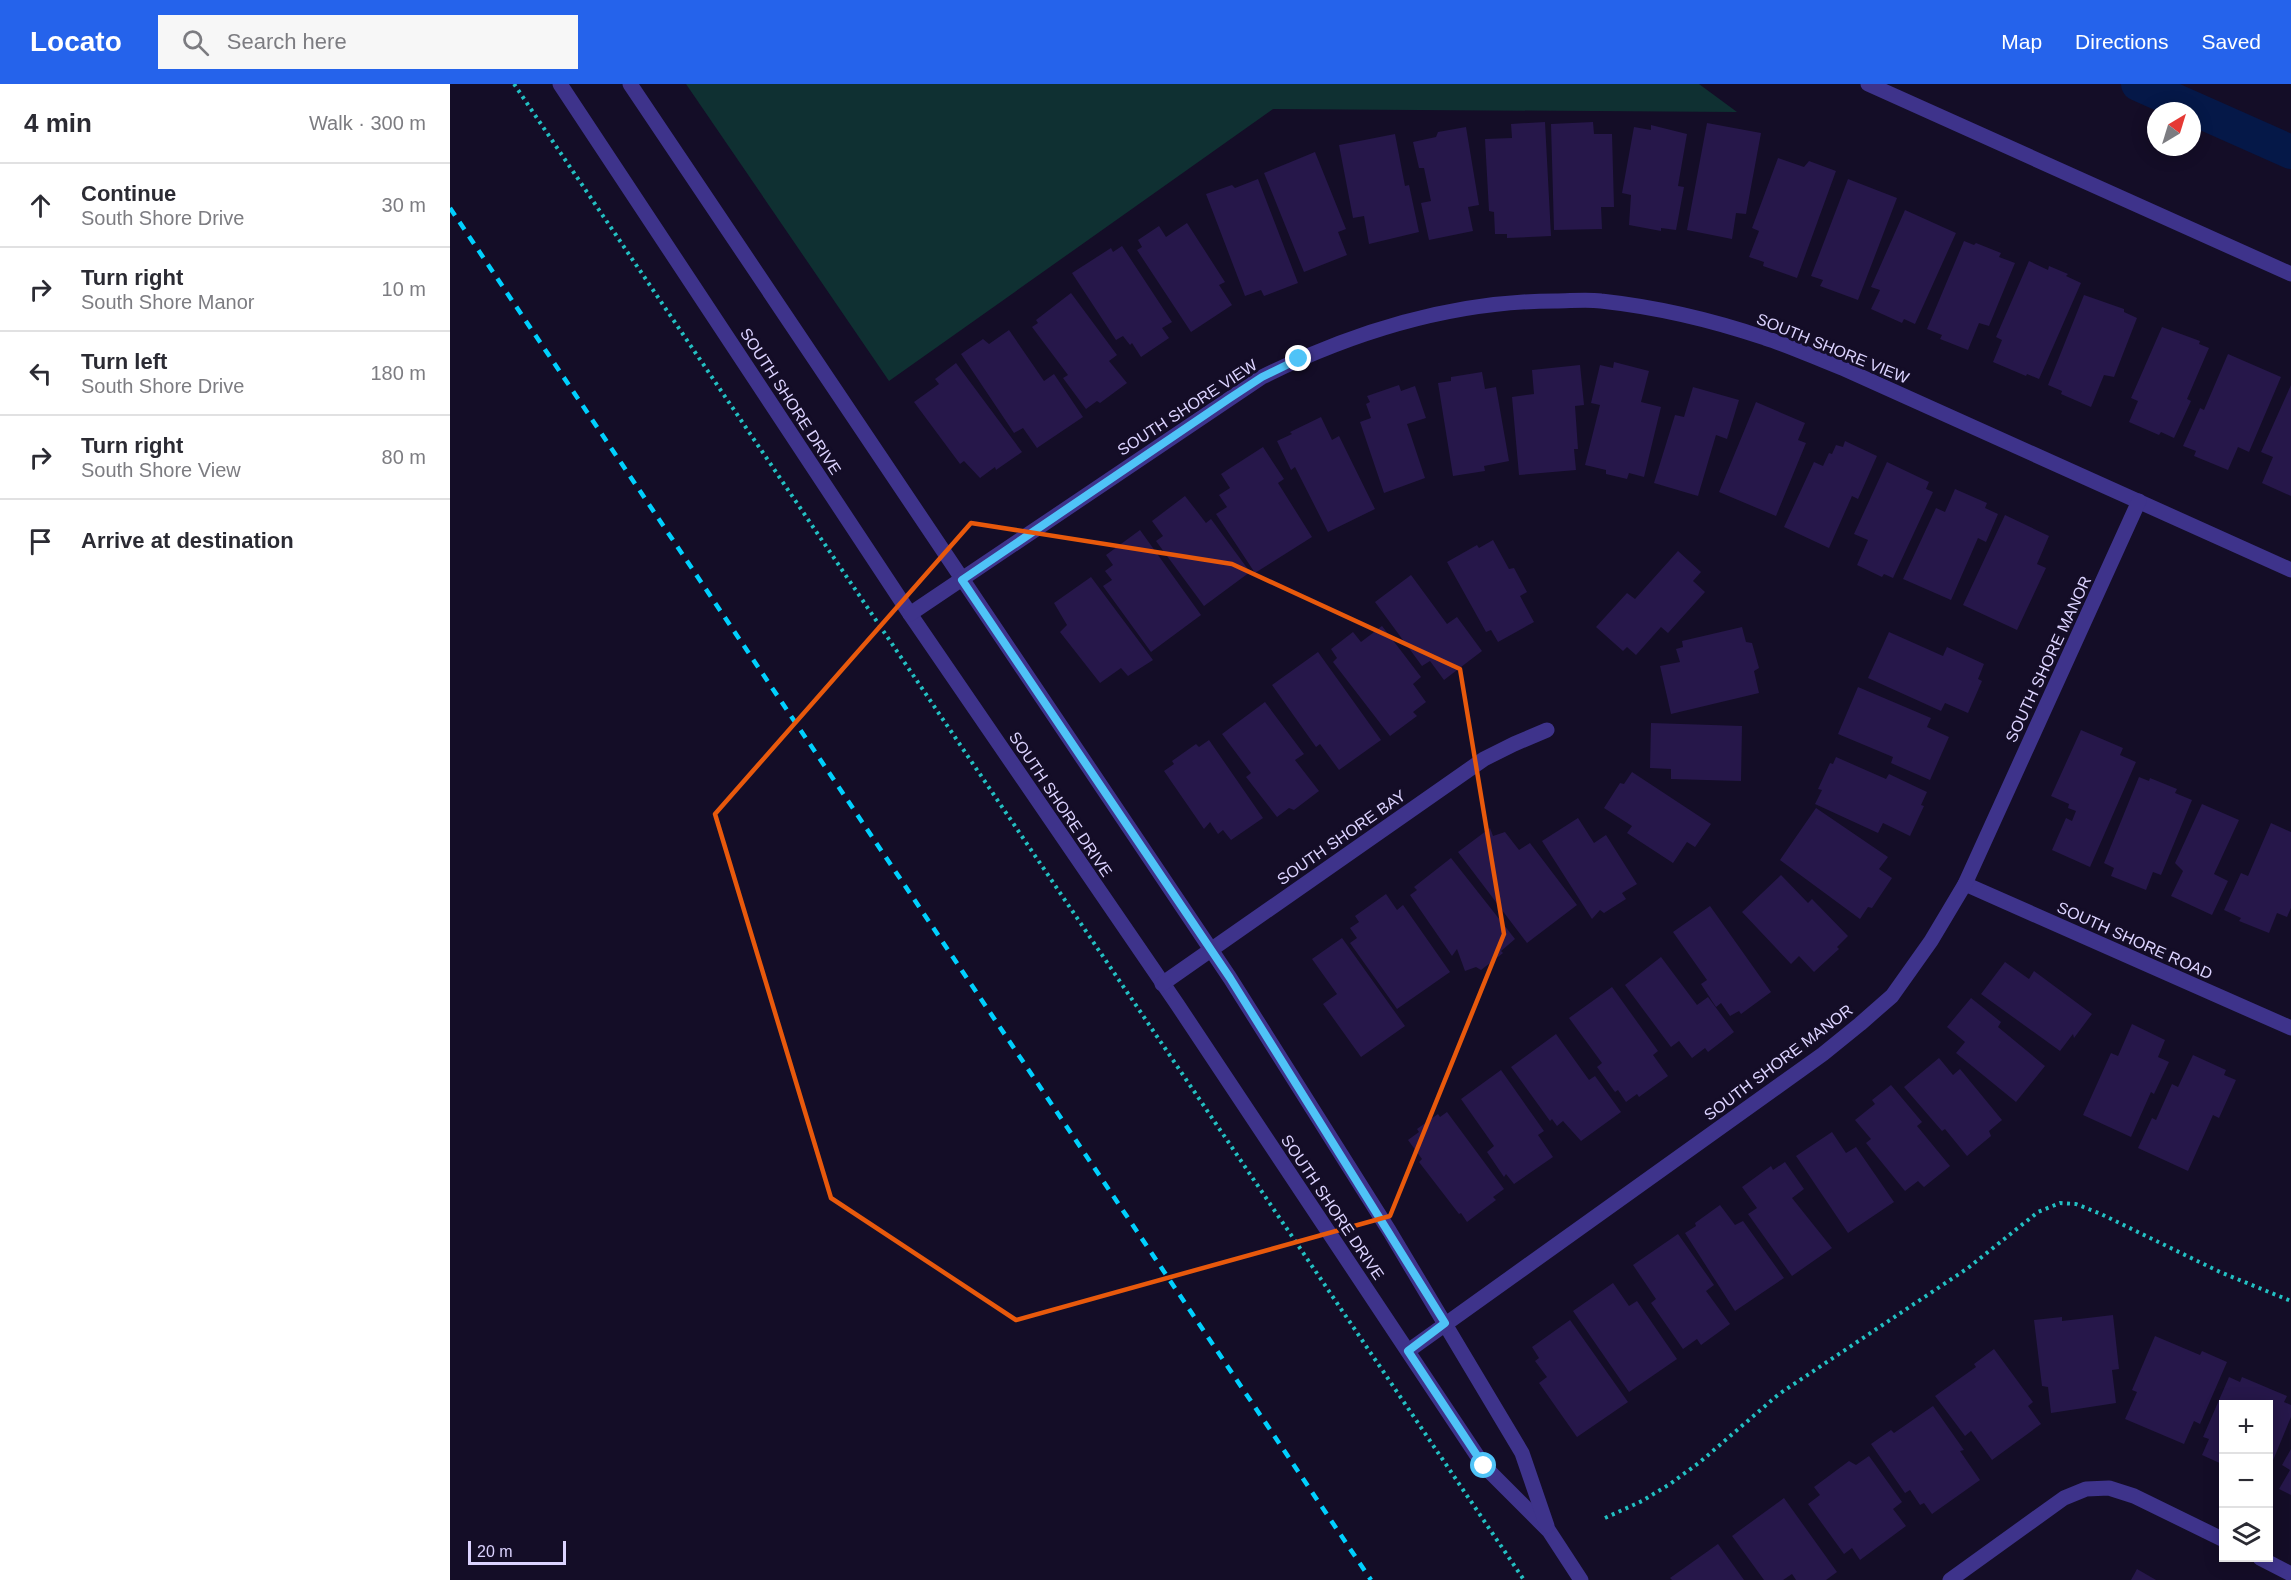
<!DOCTYPE html>
<html lang="en">
<head>
<meta charset="utf-8">
<style>
	body { margin:0; font-family:Arial,sans-serif; background:#f7f7f7; color:#2b2b33 }
	.controls { position:absolute; right:18px; bottom:18px; display:grid; overflow:hidden; border-radius:0px; box-shadow:0 3px 15px #0003 }
	.controls button { width:54px; height:54px; display:grid; place-items:center; padding:0; border:0; border-bottom:2px solid #e1e1e2; background:#fff; color:#2b2b33; font:30px sans-serif }
	.compass { position:absolute; left:1697px; top:18px; width:54px; height:54px; border-radius:50%; background:#fff; box-shadow:0 3px 15px #0003; rotate:38deg }
	.scale { position:absolute; left:18px; bottom:15px; width:98px; box-sizing:border-box; padding-left:6px; border:3px solid #dcd3ff; border-top:0; font-size:16px; line-height:21px; white-space:nowrap; color:#dcd3ff; -webkit-text-stroke:4px #140d27; paint-order:stroke }
	.stop { position:absolute; width:18px; height:18px; margin:-14px; border:4px solid #4fc3f7; border-radius:50%; background:#fff }
	.stop.end { background:#4fc3f7; border-color:#fff; box-shadow:0 2px 6px #0008 }
	.list { margin:0; padding:0; list-style:none }
	h2 { display:flex; justify-content:space-between; align-items:center; height:78px; margin:0; padding:0 24px; font-size:26px }
	h2 small { font-size:20px; font-weight:400; color:#7c7c81 }
	.list li { display:grid; grid-template-columns:39px 1fr auto; gap:18px; align-items:center; box-sizing:border-box; height:84px; padding:0 24px; border-top:2px solid #e1e1e2 }
	.list b { display:block; font-size:22px; white-space:nowrap }
	.list p { margin:0; font-size:20px; white-space:nowrap; color:#7c7c81 }
	.list em { font-size:20px; font-style:normal; color:#7c7c81 }
	.icon { flex:none; width:33px; height:33px; fill:none; stroke:currentColor; stroke-width:2; stroke-linecap:round; stroke-linejoin:round }
	.map { position:relative; flex:none; width:1841px; height:1496px; overflow:hidden }
	header { display:flex; align-items:center; gap:36px; box-sizing:border-box; height:84px; padding:0 30px; background:#2563eb; color:#fff }
	header strong { font-size:28px }
	nav { display:flex; gap:33px; margin-inline-start:auto; font-size:21px }
	.search { width:420px; height:54px; background:#f7f7f7; display:flex; align-items:center; gap:15px; box-sizing:border-box; padding:0 21px; border-radius:0px; color:#7c7c81; font-size:22px }
	main { display:flex }
	aside { flex:1; background:#fff }
	.map>svg:first-child { display:block }
	.green { fill:#0f3032 }
	.lines { fill:none; stroke-linecap:round; stroke-linejoin:round }
	.canal { stroke:#051848; stroke-width:34 }
	.building { fill:#26174a }
	.path { stroke:#23c0c3; stroke-width:4; stroke-dasharray:3 4.5; stroke-linecap:butt }
	.minor { stroke:#3e338b; stroke-width:15 }
	.rail { stroke:#00d0fe; stroke-width:4.5; stroke-dasharray:9 8; stroke-linecap:butt }
	.route { stroke:#4fc3f7; stroke-width:8 }
	.marked { fill:none; stroke:#e8590c; stroke-width:4.5; stroke-linejoin:round }
	.labels { text-anchor:middle; stroke-width:6; stroke-linejoin:round; paint-order:stroke }
	.street-label { font-size:16px; fill:#dcd3ff; stroke:#140d27 }
</style>
</head>
<body>
<header>
<strong>Locato</strong>
<div class="search"><svg class="icon" aria-label="search" viewBox="0 0 24 24"><circle cx="10" cy="10" r="6"/><path d="M15 15l6 6"/></svg>Search here</div>
<nav><a>Map</a><a>Directions</a><a>Saved</a></nav>
</header>
<main>
<aside>
<h2>4 min<small>Walk · 300 m</small></h2>
<ul class="list">
<li><svg class="icon" aria-label="ahead" viewBox="0 0 24 24"><path d="M12 20V5M6 11l6-6 6 6"/></svg><div><b>Continue</b><p>South Shore Drive</p></div><em>30 m</em></li>
<li><svg class="icon" aria-label="right" viewBox="0 0 24 24"><path d="M7 20v-9h11M14 6l5 5-5 5"/></svg><div><b>Turn right</b><p>South Shore Manor</p></div><em>10 m</em></li>
<li><svg class="icon" aria-label="left" viewBox="0 0 24 24"><path d="M17 20v-9H6M10 6l-5 5 5 5"/></svg><div><b>Turn left</b><p>South Shore Drive</p></div><em>180 m</em></li>
<li><svg class="icon" aria-label="right" viewBox="0 0 24 24"><path d="M7 20v-9h11M14 6l5 5-5 5"/></svg><div><b>Turn right</b><p>South Shore View</p></div><em>80 m</em></li>
<li><svg class="icon" aria-label="arrive" viewBox="0 0 24 24"><path d="M6 21V4h12l-3 4 3 4H6"/></svg><div><b>Arrive at destination</b></div></li>
</ul>
</aside>
<div class="map">
<svg width="1841" height="1496" viewBox="0 0 1841 1496">
	<rect width="100%" height="100%" fill="#140d27"/>
	<!-- green -->
	<path class="green" d="M236,0H1249L1287,28L823,25L439,297Z"/>
	<g class="lines">
		<!-- canal -->
		<path class="canal" d="M1688,0L1841,68"/>
	</g>
	<!-- building -->
	<g class="building">
		<path d="M1095,38L1101,152L1057,154V150H1045L1044,128L1039,127L1035,55L1062,54L1061,40Z"/>
		<path d="M1143,38L1144,50H1162L1164,123H1151L1152,145L1104,146L1101,40Z"/>
		<path d="M1257,39L1311,49L1296,130L1286,129L1282,155L1237,146Z"/>
		<path d="M1201,41L1237,50L1228,102L1234,103L1226,146L1211,144V147L1179,141L1181,111L1172,109L1184,43L1201,46Z"/>
		<path d="M1016,43L1029,121L1018,123L1023,147L979,156L971,119L981,117L974,84H969L963,58L986,53L988,48Z"/>
		<path d="M945,50L955,102L959,101L969,148L919,160L914,132L903,134L889,61Z"/>
		<path d="M865,68L896,145L888,148L897,171L854,188L814,89Z"/>
		<path d="M1328,74L1354,83L1359,77L1386,87L1347,194L1313,182L1314,178L1299,173L1309,147L1302,144Z"/>
		<path d="M808,95L848,199L814,212L811,206L795,212L756,110L782,101L785,104Z"/>
		<path d="M1398,95L1447,114L1408,216L1370,202L1373,196L1361,192Z"/>
		<path d="M1455,126L1506,149L1465,240L1454,235L1452,239L1421,225L1430,206L1421,203Z"/>
		<path d="M737,139L775,198L769,201L782,221L741,248L687,166L692,163L688,156L709,142L716,153Z"/>
		<path d="M1514,157L1524,161L1526,159L1551,169L1549,173L1565,179L1539,242L1529,239L1518,266L1490,255L1492,251L1477,245Z"/>
		<path d="M672,162L722,238L712,244L719,254L691,273L682,259L680,261L673,252L666,256L622,189L661,164L663,168Z"/>
		<path d="M1579,177L1598,186L1599,182L1618,190L1616,192L1631,199L1589,295L1577,290L1576,292L1543,278L1552,256L1546,253Z"/>
		<path d="M621,209L667,271L659,277L677,299L650,319L647,317L636,325L613,294L618,291L582,243L588,239L586,236Z"/>
		<path d="M1634,211L1674,225V228L1687,234L1664,293L1654,291L1641,323L1611,310L1612,307L1598,301Z"/>
		<path d="M1712,243L1750,257L1749,260L1759,264L1737,315L1741,317L1724,354L1711,348L1709,351L1679,338L1688,317L1681,314Z"/>
		<path d="M559,246L594,297L604,290L633,333L587,364L573,344L564,349L511,270L533,255L539,260Z"/>
		<path d="M1778,270L1831,293L1799,368L1788,363L1778,386L1744,372L1746,367L1733,362L1750,324L1754,326Z"/>
		<path d="M1164,278L1199,287L1191,318L1211,323L1194,393L1179,389L1177,395L1156,390V386L1135,381L1150,321L1141,319L1150,281L1163,284Z"/>
		<path d="M506,279L572,368L546,386L545,383L530,394L514,377L510,380L464,318L489,300L485,295Z"/>
		<path d="M1130,281L1134,321L1125,322L1128,365H1124L1126,386L1069,391L1062,313L1084,310L1082,286Z"/>
		<path d="M1032,288L1035,305L1046,303L1059,377L1034,382L1035,387L1003,392L988,299L1001,297V293Z"/>
		<path d="M949,301L951,307L965,302L976,334L957,340L975,394L934,409L910,338L921,334L916,320L920,318L917,312Z"/>
		<path d="M1841,301V412L1812,399L1823,373L1811,368Z"/>
		<path d="M1243,303L1289,316L1277,355L1266,351L1248,412L1204,399L1225,331L1234,333Z"/>
		<path d="M1306,318L1355,339L1348,356L1356,359L1326,432L1269,408Z"/>
		<path d="M871,333L882,356L889,352L925,425L878,448L845,383L841,386L827,357L842,350L840,348Z"/>
		<path d="M1395,357L1427,372L1408,415L1402,412L1379,464L1334,443L1364,378L1373,382L1379,369L1382,370L1386,361L1393,363Z"/>
		<path d="M813,363L834,395L828,399L862,453L805,489L766,430L777,423L769,411L780,404L771,390Z"/>
		<path d="M1437,378L1479,398L1476,405L1483,408L1443,494L1434,490L1432,493L1407,481L1418,456L1404,450Z"/>
		<path d="M1505,405L1537,419L1535,424L1548,430L1536,458L1528,454L1501,516L1453,495L1486,424L1495,428Z"/>
		<path d="M735,412L756,439L761,435L800,488L754,522L706,457L713,452L702,437Z"/>
		<path d="M1555,431L1599,452L1587,480L1596,484L1567,546L1513,521Z"/>
		<path d="M690,446L751,531L701,568L653,502L662,496L655,487L663,481L656,471Z"/>
		<path d="M1043,456L1059,485L1064,484L1077,508L1070,512L1084,538L1048,558L1041,546L1036,548L997,478L1027,461L1029,464Z"/>
		<path d="M1228,467L1251,488L1243,497L1255,508L1218,549L1211,543L1186,571L1177,563L1173,567L1146,543L1177,509L1185,515Z"/>
		<path d="M961,491L997,540L1007,533L1032,567L994,596L980,577L972,582L925,518Z"/>
		<path d="M641,493L703,576L678,592L671,584L650,599L610,548L617,541L604,519Z"/>
		<path d="M932,542L971,593L963,600L976,618L963,628L967,632L940,652L883,578L887,574L881,565L903,548L911,558Z"/>
		<path d="M1292,543L1296,558L1302,559L1309,584L1304,587L1309,609L1221,630L1210,582L1230,578L1226,565L1233,563L1232,557Z"/>
		<path d="M1439,548L1493,572L1497,563L1534,580L1528,595L1532,597L1518,629L1495,619L1491,627L1418,594Z"/>
		<path d="M868,568L931,656L889,686L870,660L866,663L822,601Z"/>
		<path d="M1408,603L1481,634L1477,643L1499,653L1480,696L1441,679L1443,673L1388,650Z"/>
		<path d="M815,618L854,670L845,676L869,707L844,726L839,724L827,733L796,693L801,689L772,650Z"/>
		<path d="M1201,639L1292,642L1291,697L1221,695V685L1200,684Z"/>
		<path d="M1631,646L1673,664L1670,671L1686,678L1640,783L1602,766L1616,734L1622,737L1626,727L1618,724L1619,720L1601,712Z"/>
		<path d="M759,656L813,734L781,756L773,746L768,750L760,738L754,745L714,687L724,680L722,677L746,660L749,663Z"/>
		<path d="M1386,673L1436,695L1439,690L1477,708L1471,721L1474,722L1460,752L1433,739L1428,749L1365,720L1372,706L1368,705L1380,679L1383,680Z"/>
		<path d="M1182,688L1261,740L1245,763L1237,758L1223,779L1177,749L1182,742L1154,724L1170,699L1174,700Z"/>
		<path d="M1689,693L1699,697L1700,694L1727,705L1725,709L1742,716L1711,791L1703,788L1696,806L1661,792L1664,784L1654,779Z"/>
		<path d="M1752,720L1789,736L1764,790L1778,797L1762,831L1721,812L1733,787L1725,779Z"/>
		<path d="M1366,724L1438,773L1429,785L1442,794L1422,824L1418,823L1410,835L1330,776Z"/>
		<path d="M1128,734L1144,759L1156,751L1187,800L1172,809L1176,815L1154,829L1150,826L1142,835L1092,757Z"/>
		<path d="M1821,739L1841,748V824L1837,833L1827,829L1819,849L1789,837L1791,834L1774,826L1791,789L1798,792Z"/>
		<path d="M1040,744L1043,752L1055,748L1069,766L1080,759L1127,821L1077,859L1008,768Z"/>
		<path d="M1001,774L1065,855L1051,867L1053,869L1031,886L1026,883L1015,887L1007,865L1002,872L960,811L967,806L964,803Z"/>
		<path d="M1331,791L1358,819L1362,815L1398,852L1387,863L1389,865L1364,888L1349,872L1341,880L1292,828Z"/>
		<path d="M936,810L947,826L953,821L1000,888L947,925L900,859L907,854L900,844L909,838L905,832Z"/>
		<path d="M1260,822L1321,908L1291,930L1289,927L1280,932L1271,919L1266,923L1251,900L1257,896L1223,848Z"/>
		<path d="M892,854L955,942L911,973L873,920L887,910L862,875Z"/>
		<path d="M1211,873L1247,921L1258,913L1284,948L1258,968L1255,964L1242,974L1229,957L1221,963L1175,901Z"/>
		<path d="M1555,878L1579,895L1584,887L1642,930L1624,954L1623,950L1610,967L1531,910Z"/>
		<path d="M1162,903L1208,967L1203,971L1218,992L1189,1013L1187,1010L1176,1018L1168,1006L1165,1008L1147,983L1152,979L1119,934Z"/>
		<path d="M1521,914L1551,938L1548,943L1595,982L1566,1018L1506,969L1515,958L1497,943Z"/>
		<path d="M1682,940L1715,956L1708,973L1719,978L1704,1010L1701,1008L1681,1053L1633,1031L1661,969L1668,972Z"/>
		<path d="M1106,950L1139,996L1145,992L1171,1028L1131,1057L1113,1037L1107,1042L1102,1035L1100,1037L1061,983Z"/>
		<path d="M1743,971L1776,986L1774,991L1786,996L1769,1034L1763,1031L1738,1087L1688,1064L1702,1034L1706,1036L1722,1000L1728,1003Z"/>
		<path d="M1489,974L1503,991L1510,985L1552,1036L1539,1047L1541,1052L1517,1072L1495,1045L1492,1047L1454,1003Z"/>
		<path d="M1051,986L1094,1047L1088,1051L1103,1073L1064,1100L1056,1090L1054,1093L1037,1068L1044,1062L1011,1015Z"/>
		<path d="M1441,1001L1472,1038L1467,1042L1500,1082L1474,1103L1468,1097L1455,1107L1416,1059L1421,1055L1405,1036L1425,1020L1422,1016Z"/>
		<path d="M997,1028L1054,1105L1043,1113L1046,1116L1017,1138L1011,1129L1009,1130L969,1078L972,1075L958,1056L969,1048L967,1045L988,1030L990,1033Z"/>
		<path d="M1382,1048L1396,1069L1406,1063L1444,1118L1398,1149L1346,1072Z"/>
		<path d="M1335,1078L1354,1105L1342,1114L1382,1164L1342,1192L1298,1130L1307,1124L1292,1103L1321,1082L1323,1086Z"/>
		<path d="M1270,1121L1285,1141L1293,1137L1334,1194L1285,1227L1235,1149L1246,1142L1245,1139Z"/>
		<path d="M1228,1150L1264,1201L1256,1207L1280,1240L1251,1261L1247,1255L1233,1265L1201,1219L1206,1215L1183,1181Z"/>
		<path d="M1163,1199L1179,1222L1187,1217L1227,1275L1179,1308L1123,1227Z"/>
		<path d="M1663,1231L1669,1285L1662,1286L1666,1319L1601,1329L1598,1303L1592,1302L1584,1236L1612,1233V1237Z"/>
		<path d="M1120,1236L1178,1318L1127,1353L1089,1299L1097,1293L1085,1277L1089,1274L1082,1263Z"/>
		<path d="M1705,1252L1750,1271L1752,1267L1777,1278L1750,1340L1744,1337L1734,1360L1675,1335L1687,1308L1682,1306Z"/>
		<path d="M1544,1265L1583,1318L1578,1322L1591,1340L1542,1376L1521,1347L1515,1352L1485,1312L1526,1283L1524,1280Z"/>
		<path d="M1779,1293L1790,1298L1792,1293L1837,1312L1834,1318L1841,1321V1333L1819,1386L1818,1320H1774V1381L1752,1371L1759,1355L1753,1353Z"/>
		<path d="M1483,1322L1514,1366L1510,1367L1530,1396L1482,1430L1474,1419L1470,1421L1460,1406L1455,1409L1421,1360L1441,1346L1444,1349Z"/>
		<path d="M1841,1365V1411L1829,1405L1840,1386L1832,1381Z"/>
		<path d="M1419,1372L1452,1418L1443,1425L1456,1442L1410,1476L1402,1464L1394,1470L1358,1420L1370,1411L1364,1403L1399,1377L1406,1381Z"/>
		<path d="M1334,1414L1387,1488L1376,1496H1346L1342,1490L1333,1496H1314L1282,1452Z"/>
		<path d="M1268,1460L1294,1496H1222L1220,1494Z"/>
		<path d="M1687,1485L1706,1496H1681Z"/>
	</g>
	<g class="lines">
		<!-- path -->
		<g class="path">
			<path d="M64,0L1074,1496"/>
			<path d="M1155,1434L1192,1417L1220,1400L1250,1378L1329,1310L1518,1184L1588,1128L1610,1119L1626,1120L1651,1130L1770,1188L1841,1217"/>
		</g>
		<!-- minor -->
		<g class="minor">
			<path d="M110,0L460,530L727,920L1034,1382L1099,1447L1131,1496"/>
			<path d="M180,0L780,894L940,1148L1072,1369L1097,1442"/>
			<path d="M1418,0L1841,190"/>
			<path d="M460,530L812,293C903,248 1003,217 1105,217C1120,217 1136,215 1151,217C1206,223 1262,236 1315,254C1341,262 1366,274 1392,284L1841,486"/>
			<path d="M1515,800L1841,944"/>
			<path d="M712,900L1034,675L1064,660L1097,646"/>
			<path d="M958,1267L1373,970L1410,940L1442,912L1481,857L1515,800L1689,417"/>
			<path d="M1810,1474L1841,1490"/>
			<path d="M1500,1496L1614,1414L1636,1405L1659,1404L1684,1412L1774,1456"/>
		</g>
		<!-- rail -->
		<path class="rail" d="M0,124L921,1496"/>
	</g>
	<g class="lines">
		<!-- route -->
		<path class="route" d="M849,275L812,293L780,314L512,496L780,894L995,1239L958,1267L1034,1382"/>
	</g>
	<!-- marked area -->
	<path class="marked" d="M521,439L782,480L1010,585L1054,850L940,1132L566,1236L381,1114L265,730Z"/>
	<g class="labels">
		<!-- street labels -->
		<g class="street-label">
			<text transform="translate(1383 264) rotate(22)" y="6">SOUTH SHORE VIEW</text>
			<text transform="translate(341 317) rotate(57)" y="6">SOUTH SHORE DRIVE</text>
			<text transform="translate(737 323) rotate(-33)" y="6">SOUTH SHORE VIEW</text>
			<text transform="translate(1598 575) rotate(-65)" y="6">SOUTH SHORE MANOR</text>
			<text transform="translate(611 720) rotate(56)" y="6">SOUTH SHORE DRIVE</text>
			<text transform="translate(891 753) rotate(-35)" y="6">SOUTH SHORE BAY</text>
			<text transform="translate(1685 856) rotate(24)" y="6">SOUTH SHORE ROAD</text>
			<text transform="translate(1328 978) rotate(-37)" y="6">SOUTH SHORE MANOR</text>
			<text transform="translate(883 1123) rotate(56)" y="6">SOUTH SHORE DRIVE</text>
		</g>
	</g>
</svg>
<div class="controls">
<button>+</button>
<button>−</button>
<button><svg class="icon" aria-label="layers" viewBox="0 0 24 24"><path d="M12 4l9 5-9 5-9-5zM3 14l9 5 9-5"/></svg></button>
</div>
<svg class="compass" viewBox="-18 -18 36 36"><path d="M0-13l5 13h-10z" fill="#e53935"/><path d="M0 13l5-13h-10z" fill="#7c7c81"/></svg>
<div class="scale">20 m</div>
<div class="stop" style="left:1034px;top:1382px"></div>
<div class="stop end" style="left:849px;top:275px"></div>
</div>
</main>
</body>
</html>
